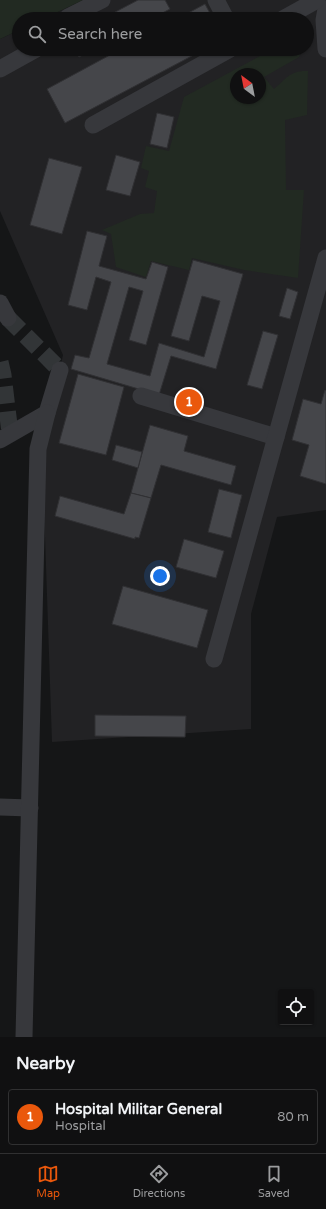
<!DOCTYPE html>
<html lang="en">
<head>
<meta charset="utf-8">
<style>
	body { margin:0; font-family:"Varela Round",sans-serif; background:#19191a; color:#f1f3f6 }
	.controls { position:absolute; right:12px; bottom:12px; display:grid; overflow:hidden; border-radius:4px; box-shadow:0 1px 3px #0004 }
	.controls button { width:36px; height:36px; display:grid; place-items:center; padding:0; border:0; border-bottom:1px solid #303031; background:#101011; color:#f1f3f6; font:20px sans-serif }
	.compass { position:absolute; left:230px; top:68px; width:36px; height:36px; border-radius:50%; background:#101011; box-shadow:0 1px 3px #0004; rotate:328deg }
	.you { position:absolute; left:160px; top:576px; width:14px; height:14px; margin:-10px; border:3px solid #fff; border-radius:50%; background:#1a73e8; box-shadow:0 0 0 6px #1a73e833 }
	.badge { display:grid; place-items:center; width:26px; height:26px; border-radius:50%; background:#ea580c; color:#fff; font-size:13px; font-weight:700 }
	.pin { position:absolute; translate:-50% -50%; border:2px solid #fff; box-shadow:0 1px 4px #0006 }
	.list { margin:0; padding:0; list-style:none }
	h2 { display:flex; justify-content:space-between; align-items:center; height:52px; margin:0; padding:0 16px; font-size:17px }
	h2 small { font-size:13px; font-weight:400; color:#9c9d9f }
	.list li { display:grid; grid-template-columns:26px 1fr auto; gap:12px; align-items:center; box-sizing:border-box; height:56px; margin:0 8px 8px; padding:0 8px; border:1px solid #303031; border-radius:4px }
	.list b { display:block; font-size:15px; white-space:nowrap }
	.list p { margin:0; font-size:13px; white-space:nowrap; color:#9c9d9f }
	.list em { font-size:13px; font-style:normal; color:#9c9d9f }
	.icon { flex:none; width:22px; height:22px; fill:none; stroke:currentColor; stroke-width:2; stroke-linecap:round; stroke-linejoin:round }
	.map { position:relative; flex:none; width:326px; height:1037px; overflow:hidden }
	.search { position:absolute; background:#101011; box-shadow:0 1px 3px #0004; left:12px; right:12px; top:12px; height:44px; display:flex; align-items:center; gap:10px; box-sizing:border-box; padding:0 14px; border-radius:22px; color:#9c9d9f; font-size:15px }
	.sheet { height:116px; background:#101011 }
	nav { display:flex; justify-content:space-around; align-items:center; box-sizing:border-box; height:56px; border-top:1px solid #303031; background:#101011; font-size:11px; color:#9c9d9f }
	nav a { display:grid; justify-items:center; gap:2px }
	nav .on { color:#ea580c }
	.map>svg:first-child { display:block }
	.built { fill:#222224; fill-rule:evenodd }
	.green { fill:#222a22; fill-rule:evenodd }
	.building { fill:#45464a; stroke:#303033 }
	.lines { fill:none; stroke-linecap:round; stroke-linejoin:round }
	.minor-tunnel { stroke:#323537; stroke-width:17; stroke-dasharray:17 8; stroke-linecap:butt }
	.minor { stroke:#37383c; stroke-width:17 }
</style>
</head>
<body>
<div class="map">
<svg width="326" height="1037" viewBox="0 0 326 1037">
	<rect width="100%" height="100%" fill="#151617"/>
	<!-- built -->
	<path class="built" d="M83,0H326V510L277,517L251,614V729L52,742L42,448L63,355L0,211V39L19,30V49H307V19H43ZM236,74H260V98H236Z"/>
	<!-- green -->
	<g class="green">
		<path d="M0,0H83L43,19H19V30L0,39Z"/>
		<path d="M273,49H302L299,57L264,77L274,89C286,79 290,70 308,71L307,115L285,120L286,190H304L298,278L244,270L192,258L189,270L151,261L146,277L116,267L111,234L102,230L140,214L154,213L157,191L145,187L149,171L141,168L146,146L169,151L184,97ZM236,74H260V98H236Z"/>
	</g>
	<!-- building -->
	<g class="building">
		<path d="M138,0H165L170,9L151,19H102Z"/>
		<path d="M205,4L213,19H177Z"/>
		<path d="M75,49H94L79,57Z"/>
		<path d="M121,49H205L65,123L47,89Z"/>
		<path d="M157,113L174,117L167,148L150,144Z"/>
		<path d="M116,155L140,162L130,196L106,190Z"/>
		<path d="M49,158L82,167L62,234L30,225Z"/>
		<path d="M87,231L107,236L99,266L146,279L152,262L168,267L146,345L129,340L143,291L129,287L107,364L150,376L159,343L204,357L220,301L202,296L189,341L171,336L193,260L243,274L216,369L171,356L159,395L71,369L75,355L89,358L111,282L96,277L87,310L68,305Z"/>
		<path d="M287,288L298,292L290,319L279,316Z"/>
		<path d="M263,331L278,335L262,389L247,385Z"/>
		<path d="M78,374L124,387L106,455L59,443Z"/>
		<path d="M325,390L326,391V484L300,476L309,445L292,440L303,399L321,404Z"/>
		<path d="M150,425L188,436L184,451L236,466L231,485L161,465L151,498L131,493Z"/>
		<path d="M116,445L142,452L138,468L112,460Z"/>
		<path d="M219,489L242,495L231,538L208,532Z"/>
		<path d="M131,493L151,498L139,538L135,537V539L55,516L60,496L124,514Z"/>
		<path d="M184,539L224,551L216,578L176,567Z"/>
		<path d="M123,586L208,610L197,648L112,624Z"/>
		<path d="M95,715L186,716L185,737L95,736Z"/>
	</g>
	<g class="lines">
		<!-- minor-tunnel -->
		<g class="minor-tunnel">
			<path d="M8,318L60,370"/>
			<path d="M0,362L3,375L10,433"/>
		</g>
		<!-- minor -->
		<g class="minor">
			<path d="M216,0L226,19"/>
			<path d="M326,9L324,20L326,49"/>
			<path d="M67,19L68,17L102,0"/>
			<path d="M283,19L317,0"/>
			<path d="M0,69L36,49"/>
			<path d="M93,125L230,49"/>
			<path d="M0,303L8,318"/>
			<path d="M141,396L276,437"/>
			<path d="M0,440L47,413L60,370"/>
			<path d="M214,659L326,258"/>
			<path d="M0,807L30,808"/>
			<path d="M24,1037L38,449L47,413"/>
		</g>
	</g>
</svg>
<div class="controls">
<button><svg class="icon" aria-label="locate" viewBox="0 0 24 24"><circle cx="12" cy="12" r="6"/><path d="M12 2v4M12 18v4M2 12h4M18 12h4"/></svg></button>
</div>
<svg class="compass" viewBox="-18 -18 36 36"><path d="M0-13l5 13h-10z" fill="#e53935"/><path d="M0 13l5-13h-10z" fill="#9c9d9f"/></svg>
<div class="you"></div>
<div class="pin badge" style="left:189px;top:402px">1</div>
<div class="search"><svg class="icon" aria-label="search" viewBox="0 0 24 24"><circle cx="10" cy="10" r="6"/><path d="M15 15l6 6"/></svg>Search here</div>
</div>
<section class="sheet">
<h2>Nearby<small></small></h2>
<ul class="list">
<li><span class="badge">1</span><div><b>Hospital Militar General</b><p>Hospital</p></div><em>80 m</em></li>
</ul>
</section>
<nav>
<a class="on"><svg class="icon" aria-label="map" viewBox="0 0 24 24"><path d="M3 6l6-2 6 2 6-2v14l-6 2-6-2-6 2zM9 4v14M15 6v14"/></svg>Map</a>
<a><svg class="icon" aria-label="directions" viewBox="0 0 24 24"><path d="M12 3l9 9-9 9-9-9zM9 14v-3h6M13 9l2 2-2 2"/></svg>Directions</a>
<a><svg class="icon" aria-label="saved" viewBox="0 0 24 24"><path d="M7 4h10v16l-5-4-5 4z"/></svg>Saved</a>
</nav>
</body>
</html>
